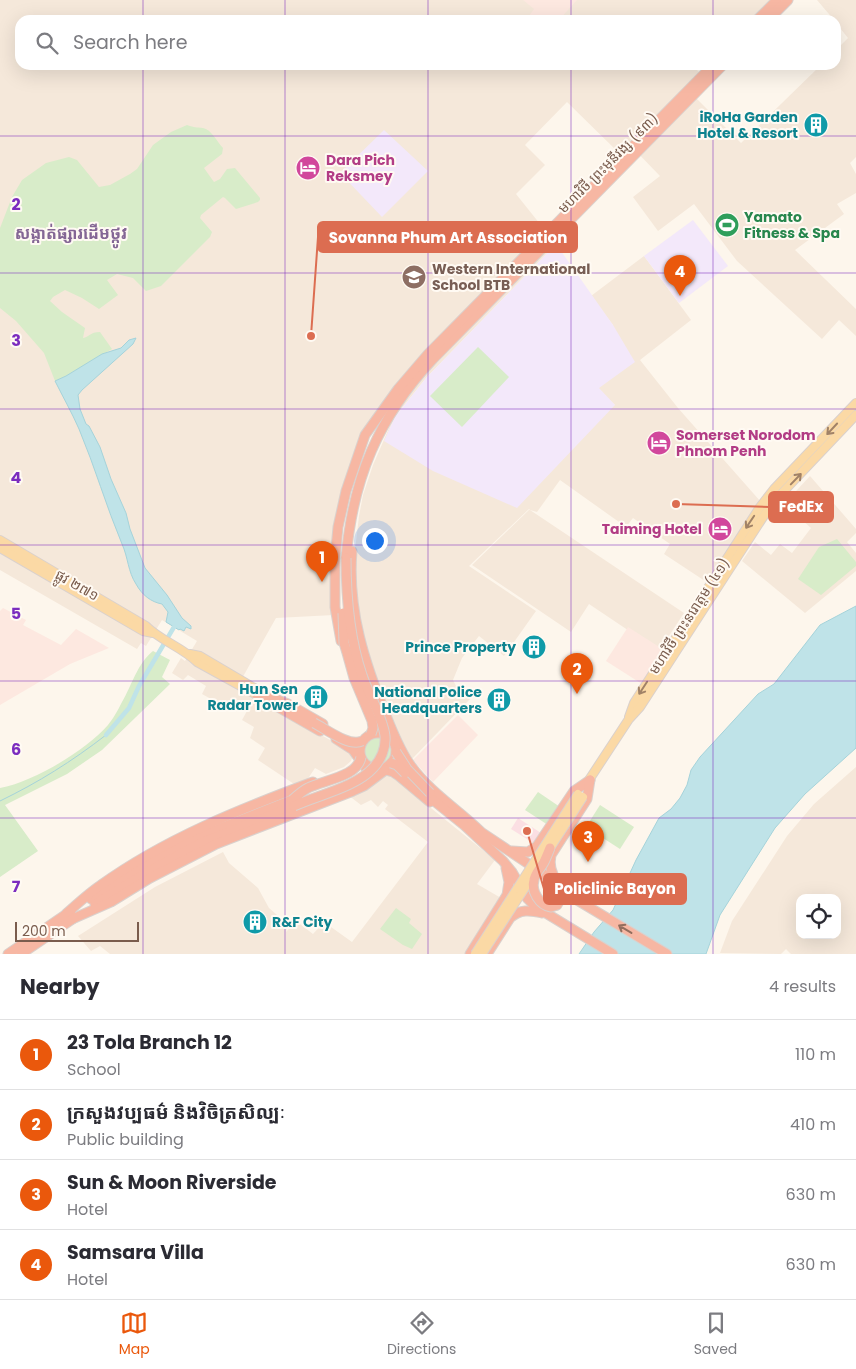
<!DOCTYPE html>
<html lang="en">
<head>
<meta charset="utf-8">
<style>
	body { margin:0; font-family:Poppins,"Noto Sans Khmer",sans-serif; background:#f2f2f3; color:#2b2b33 }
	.controls { position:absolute; right:15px; bottom:15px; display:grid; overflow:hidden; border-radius:10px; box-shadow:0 5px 20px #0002 }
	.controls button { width:45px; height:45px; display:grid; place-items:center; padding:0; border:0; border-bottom:1px solid #e1e1e2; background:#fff; color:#2b2b33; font:25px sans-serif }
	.scale { position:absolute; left:15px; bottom:12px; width:124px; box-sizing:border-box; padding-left:5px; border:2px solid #7a5c4d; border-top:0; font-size:14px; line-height:18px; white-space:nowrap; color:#7a5c4d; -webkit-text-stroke:4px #fffaf3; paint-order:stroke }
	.you { position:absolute; left:374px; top:540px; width:18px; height:18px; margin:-12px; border:4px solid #fff; border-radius:50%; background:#1a73e8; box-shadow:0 0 0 8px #1a73e833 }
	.badge { display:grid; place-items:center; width:32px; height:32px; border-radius:50%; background:#ea580c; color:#fff; font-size:16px; font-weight:700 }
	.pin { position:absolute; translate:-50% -41px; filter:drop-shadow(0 1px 2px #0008) }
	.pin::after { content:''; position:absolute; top:26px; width:18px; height:15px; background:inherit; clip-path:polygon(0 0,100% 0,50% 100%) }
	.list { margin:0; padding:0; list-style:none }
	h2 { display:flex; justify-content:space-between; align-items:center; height:65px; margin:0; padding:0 20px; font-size:21px }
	h2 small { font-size:16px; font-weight:400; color:#7c7c81 }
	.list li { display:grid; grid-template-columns:32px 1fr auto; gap:15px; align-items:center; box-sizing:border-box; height:70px; padding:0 20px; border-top:1px solid #e1e1e2 }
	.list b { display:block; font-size:19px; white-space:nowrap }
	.list p { margin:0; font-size:16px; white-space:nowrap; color:#7c7c81 }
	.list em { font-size:16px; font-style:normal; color:#7c7c81 }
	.icon { flex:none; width:28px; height:28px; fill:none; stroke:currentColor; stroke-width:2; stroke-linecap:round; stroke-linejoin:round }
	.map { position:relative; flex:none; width:856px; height:954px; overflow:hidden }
	.search { position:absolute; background:#fff; box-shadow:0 5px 20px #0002; left:15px; right:15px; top:15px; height:55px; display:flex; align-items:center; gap:12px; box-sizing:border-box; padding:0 18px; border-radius:15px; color:#7c7c81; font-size:19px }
	.sheet { height:345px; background:#fff }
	nav { display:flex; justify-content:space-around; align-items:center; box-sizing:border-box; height:70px; border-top:1px solid #e1e1e2; background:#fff; font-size:14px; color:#7c7c81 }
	nav a { display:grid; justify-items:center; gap:2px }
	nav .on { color:#ea580c }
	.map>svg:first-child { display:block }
	.residential { fill:#f5e8da; fill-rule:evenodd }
	.commercial { fill:#fde8e0 }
	.education { fill:#f3e8fa }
	.medical { fill:#fbdfe3 }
	.green { fill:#d8ecc9 }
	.water { fill:#bfe3e8; stroke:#a5d3da }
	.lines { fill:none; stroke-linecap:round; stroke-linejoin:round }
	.stream { stroke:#a5d3da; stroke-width:1 }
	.canal { stroke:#bfe3e8; stroke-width:4.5 }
	.primary-casing { stroke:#dad1cd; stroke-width:10 }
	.highway-casing { stroke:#dad1cd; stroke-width:11 }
	.primary { stroke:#fbd9a5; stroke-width:8 }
	.highway { stroke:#f7b7a3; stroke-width:9 }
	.primary-bridge-casing { stroke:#dad1cd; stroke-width:10; stroke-linecap:butt }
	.highway-bridge-casing { stroke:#dad1cd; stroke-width:11; stroke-linecap:butt }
	.primary-bridge { stroke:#fbd9a5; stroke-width:8 }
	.highway-bridge { stroke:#f7b7a3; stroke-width:9 }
	.oneway { stroke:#a18267 }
	.oneway2 { stroke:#936e5e }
	.grid { fill:none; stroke:#7b2cbf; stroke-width:1; stroke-opacity:0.55 }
	.labels { text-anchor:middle; stroke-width:4; stroke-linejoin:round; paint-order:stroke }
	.culture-label { font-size:14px; font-weight:bold; fill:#0d838f; stroke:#fffaf3; text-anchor:end }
	.hotel-label { font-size:14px; font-weight:bold; fill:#b23c85; stroke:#fffaf3; text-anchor:start }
	.street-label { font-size:14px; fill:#7a5c4d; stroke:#fffaf3 }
	.leisure-label { font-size:14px; font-weight:bold; fill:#27864d; stroke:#fffaf3; text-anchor:start }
	.education-label { font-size:14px; font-weight:bold; fill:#785e54; stroke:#fffaf3; text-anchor:start }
	.quarter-label { font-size:16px; font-weight:bold; fill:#846695; stroke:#fffaf3 }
	.grid-label { font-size:16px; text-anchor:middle; font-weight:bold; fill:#7b2cbf; stroke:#fffaf3; stroke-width:4; stroke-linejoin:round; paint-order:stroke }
	.leader { fill:none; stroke:#dc6d51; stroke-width:2 }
	.callout-dot { fill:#dc6d51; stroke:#fffaf3; stroke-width:2 }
	.callout { fill:#dc6d51; stroke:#dc6d51; stroke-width:2 }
	.callout-label { font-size:15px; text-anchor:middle; font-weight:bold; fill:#fff }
</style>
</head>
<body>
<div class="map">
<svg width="856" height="954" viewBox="0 0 856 954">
	<rect width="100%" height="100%" fill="#fdf6ec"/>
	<!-- residential -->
	<g class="residential">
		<path d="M0,0H794L774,20H731L725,15L720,20H20V65H692L700,73L686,88L741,143L821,65H836V50L848,38L836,23V20H834L817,0H856V157L850,163L856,174V193L837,204L844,214L795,250L856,309V336L839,320L822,339L737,261L694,204L658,231L633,197L660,176L629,144L620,154L567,102L525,145L545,165L516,194L556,244L426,378L395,417L385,440L615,405L598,389L613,325L591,296L644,256L691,320L640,360L678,408L761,502L708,583L664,554L670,544L633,518L626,527L560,480L537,512L530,510L684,613L659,651L589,604L571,632L472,565L530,509H529L469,566L536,611L504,656L479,636L462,658L453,680L456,686L471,698L412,759L398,735L378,689L357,614L354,559L359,516L363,495L373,465L393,419L379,410L355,456L337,511L333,531L331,558L334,615L276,618L236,689L345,748L351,754L352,758L351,761L344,767L326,774L315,768L305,783L297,786L258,760L265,748L250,738L254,727L242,720L247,711L233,703L229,709L202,694L206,686L188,675L183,680L172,673L181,658L185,661L197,641L162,620L146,646L141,643L137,649L0,570Z"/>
		<path d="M810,476L856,529V533L847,542L856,553V571L805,613L742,561L755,542L771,555L780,544L792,553L811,528L784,504Z"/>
		<path d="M856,767V954H791L786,949L781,954L720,953L732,921L787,836L814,804ZM800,898H837V935H800Z"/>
		<path d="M389,774L495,860L477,884L501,898L465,954H110L100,946L91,951L78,936L155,887L223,852L229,863L258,888L269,908L284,921L287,927L286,932L296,921L313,934L324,922L352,942L428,842L385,809L388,805L383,801L378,807L371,800L361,805L348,795L378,777Z"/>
	</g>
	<!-- commercial -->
	<g class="commercial">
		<path d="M523,0H577L559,20H545L542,18L540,20H526L534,9Z"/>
		<path d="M3,608L26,620L23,625L61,645L76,629L109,648L70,664L0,705V611Z"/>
		<path d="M628,627L664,650L642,684L606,661Z"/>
		<path d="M458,715L478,735L433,782L413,760Z"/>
	</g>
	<!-- education -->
	<g class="education">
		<path d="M384,130L428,171L382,217L340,173Z"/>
		<path d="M693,220L728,266L679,303L644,256Z"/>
		<path d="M556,244L613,325L635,362L599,388L615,405L517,508L433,471L384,441L395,417L426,378Z"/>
	</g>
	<!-- medical -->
	<path class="medical" d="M518,818L541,833L535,844L511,829Z"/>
	<!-- green -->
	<g class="green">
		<path d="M187,125C195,128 196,127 203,128C211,129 218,143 223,148L222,154L204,168L214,182L220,179L227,169L235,168L260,198V200L258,202L236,209L225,198L223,197L201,215L200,218L212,232L210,237L161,286L146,291L133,278L117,274L107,280L118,295L99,309L82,298L65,290L53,297L50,301L62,312L85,328L83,338C89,337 90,332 100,332L112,349L66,376L55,381L44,353L16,321L0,308V228L12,197L22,180L46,163L69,157L77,160L99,187L110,185L130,174L137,169L153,145L171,132Z"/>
		<path d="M478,347L509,377L462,427L430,396Z"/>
		<path d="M837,539L856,562V566L821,595L798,579L819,547Z"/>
		<path d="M153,651L170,660L162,677L170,684L102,750L67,774L5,805L38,851L0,877V788C33,782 85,751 108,725C113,719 118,710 122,702C132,685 137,664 153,651Z"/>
		<circle cx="378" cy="751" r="15"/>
		<path d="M538,792L560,807L548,825L525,810Z"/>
		<path d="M600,805L634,827L620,849L586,827Z"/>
		<path d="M396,908L411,919L409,923L422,934L412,949L403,945L380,929Z"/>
	</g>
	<!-- water -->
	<g class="water">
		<path d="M136,338L133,344L82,390L78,395L80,409L86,424L89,426L100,447L111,479L126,513L130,529L145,568L167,595L182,618L191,626V629L186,627L184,631L180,629L179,630L166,622L168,612L162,604C151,602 142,595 136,584C128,572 128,557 122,544C106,506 95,467 79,429C72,413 63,397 55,381L66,376L102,354L121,348L129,340Z"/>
		<path d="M856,606V748L805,794L775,828L720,915L706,954H579L594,932L613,910L636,860L659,818L671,809L680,798L687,785L691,770L700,757L758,694L774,684L820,625Z"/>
	</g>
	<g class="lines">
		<!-- stream -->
		<path class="stream" d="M0,801C39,782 71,762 106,735"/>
		<!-- canal -->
		<path class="canal" d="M106,735L129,708L139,686L174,627"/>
		<defs>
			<g id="primary">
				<path d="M0,540L146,626C161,641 182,647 197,662L257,695"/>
				<path d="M0,548L143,631L153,633"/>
				<path d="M190,654L200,656L261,692"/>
				<path d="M629,717L634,703L760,507L774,489L856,403"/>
				<path d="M587,783L629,719L640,707L767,511L780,495L856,415"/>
			</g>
			<g id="highway">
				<path d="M757,20L777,0"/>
				<path d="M768,20L788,0"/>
				<path d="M352,551C347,610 365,664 387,718C394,735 400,751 411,766C430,792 457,809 480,831"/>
				<path d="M346,558C353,478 378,418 433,359L723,65"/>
				<path d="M341,641L335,607V559L338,527L346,491L365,435L398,389L428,354L713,65"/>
				<path d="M257,695L320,731"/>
				<path d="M270,697L288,704L323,724"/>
				<circle cx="378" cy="751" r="18"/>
				<path d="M336,739L353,750L365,767L377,772"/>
				<path d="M386,770L393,772L399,776L430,802"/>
				<path d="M428,796L464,825L503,861L512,872L527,898L536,907L613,954"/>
				<path d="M475,828L551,879L577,900L667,954"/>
				<path d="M512,851L528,852L537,846L574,791L590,780"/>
				<path d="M557,881C551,873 549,864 551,855L587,799L590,780"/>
				<path d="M551,886C558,891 563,897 557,905"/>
				<path d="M91,899L143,866L198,837L292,800"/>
				<path d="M95,904L146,873L201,843L294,806"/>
				<path d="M66,914C77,904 89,893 101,885C165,839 240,809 313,782"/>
				<path d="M70,920L111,902L150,878L216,844L353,791L364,786L384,771"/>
				<path d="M8,954L71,911"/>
				<path d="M21,954L74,918"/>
				<path d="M470,954L507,895L509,882L506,868"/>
				<path d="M487,954L510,918C520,909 530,910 542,913"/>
			</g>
		</defs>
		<!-- primary casing -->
		<use href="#primary" class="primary-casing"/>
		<!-- highway casing -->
		<use href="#highway" class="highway-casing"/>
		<!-- primary -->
		<use href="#primary" class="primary"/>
		<!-- highway -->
		<use href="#highway" class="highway"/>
		<defs>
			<g id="primary-bridge">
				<path d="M548,851L583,797"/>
				<path d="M475,954L578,794"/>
				<path d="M482,954L535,872"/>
			</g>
			<g id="highway-bridge">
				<path d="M343,613L344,643L347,653L354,678L372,721L373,728L371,734"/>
				<path d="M314,723C326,729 349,747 362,741"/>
				<path d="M396,752L407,769L430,793"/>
				<path d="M391,763L397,765L405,773"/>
				<path d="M292,800C297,796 302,791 308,788C323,780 358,777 361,757"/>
				<path d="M294,806C318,795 356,787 373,768C381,760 386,748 385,736C383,717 368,694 362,675C349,637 346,598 346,558"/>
				<path d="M550,848C548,853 546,858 544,862C541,868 535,873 534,880C531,891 539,905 551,907L557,905"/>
			</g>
		</defs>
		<!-- primary-bridge casing -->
		<use href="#primary-bridge" class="primary-bridge-casing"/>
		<!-- highway-bridge casing -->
		<use href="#highway-bridge" class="highway-bridge-casing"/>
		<!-- primary-bridge -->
		<use href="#primary-bridge" class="primary-bridge"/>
		<!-- highway-bridge -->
		<use href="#highway-bridge" class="highway-bridge"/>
	</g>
	<!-- one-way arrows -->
	<defs><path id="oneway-shaft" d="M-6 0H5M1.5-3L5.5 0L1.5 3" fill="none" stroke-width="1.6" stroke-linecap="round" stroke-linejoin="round" transform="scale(1.25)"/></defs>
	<g class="oneway">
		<use href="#oneway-shaft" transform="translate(832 429) rotate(133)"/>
		<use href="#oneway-shaft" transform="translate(796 479) rotate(-46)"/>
		<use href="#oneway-shaft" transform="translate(750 522) rotate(124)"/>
		<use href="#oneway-shaft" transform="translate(643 688) rotate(123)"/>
	</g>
	<use class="oneway2" href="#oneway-shaft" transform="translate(625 929) rotate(-149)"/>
	<!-- grid -->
	<path class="grid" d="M143,0V20M285,0V20M428,0V20M571,0V20M713,0V20M143,65V954M285,65V954M428,65V954M571,65V954M713,65V954M0,136H856M0,273H856M0,409H856M0,545H856M0,681H856M0,818H856"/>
	<!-- icons -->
	<defs>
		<symbol id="building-disc" viewBox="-11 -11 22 22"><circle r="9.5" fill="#0f9aa8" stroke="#fffaf3"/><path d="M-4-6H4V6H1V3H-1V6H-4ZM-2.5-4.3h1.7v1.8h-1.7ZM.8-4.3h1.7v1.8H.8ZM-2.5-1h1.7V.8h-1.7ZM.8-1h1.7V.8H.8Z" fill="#fff"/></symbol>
		<symbol id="hotel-disc" viewBox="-11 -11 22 22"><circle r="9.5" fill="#d1479c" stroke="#fffaf3"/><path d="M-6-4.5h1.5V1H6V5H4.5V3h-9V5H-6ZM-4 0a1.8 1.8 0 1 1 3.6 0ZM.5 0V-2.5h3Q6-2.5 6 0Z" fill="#fff"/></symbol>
		<symbol id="stadium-disc" viewBox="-11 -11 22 22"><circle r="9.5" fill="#2e9e5b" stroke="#fffaf3"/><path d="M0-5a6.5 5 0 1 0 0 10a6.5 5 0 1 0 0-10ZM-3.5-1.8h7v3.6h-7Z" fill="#fff"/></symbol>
		<symbol id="school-disc" viewBox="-11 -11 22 22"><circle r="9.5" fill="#8d6e63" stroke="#fffaf3"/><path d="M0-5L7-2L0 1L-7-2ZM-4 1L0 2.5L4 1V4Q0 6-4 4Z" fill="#fff"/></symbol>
	</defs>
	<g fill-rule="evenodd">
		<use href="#building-disc" x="802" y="111" width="28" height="28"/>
		<use href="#hotel-disc" x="294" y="154" width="28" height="28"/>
		<use href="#stadium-disc" x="713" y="211" width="28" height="28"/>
		<use href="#school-disc" x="400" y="263" width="28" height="28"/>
		<use href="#hotel-disc" x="645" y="429" width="28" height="28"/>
		<use href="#hotel-disc" x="706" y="515" width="28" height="28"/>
		<use href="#building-disc" x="520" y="633" width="28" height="28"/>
		<use href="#building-disc" x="302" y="683" width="28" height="28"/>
		<use href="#building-disc" x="485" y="686" width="28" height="28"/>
		<use href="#building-disc" x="241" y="908" width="28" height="28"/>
	</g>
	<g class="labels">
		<!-- culture labels -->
		<g class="culture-label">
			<text x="798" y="122">iRoHa Garden<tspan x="798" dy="16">Hotel &amp; Resort</tspan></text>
			<text x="516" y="652">Prince Property</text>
			<text x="298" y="694">Hun Sen<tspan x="298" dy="16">Radar Tower</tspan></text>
			<text x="482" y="697">National Police<tspan x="482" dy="16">Headquarters</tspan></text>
			<text x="272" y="927" text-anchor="start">R&amp;F City</text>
		</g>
		<!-- hotel labels -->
		<g class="hotel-label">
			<text x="326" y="165">Dara Pich<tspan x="326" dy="16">Reksmey</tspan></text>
			<text x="676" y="440">Somerset Norodom<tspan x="676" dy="16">Phnom Penh</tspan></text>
			<text x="702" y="534" text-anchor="end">Taiming Hotel</text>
		</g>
		<!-- street labels -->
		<g class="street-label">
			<text transform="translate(608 163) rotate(-45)" y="5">មហាវិថី ព្រះមុនីវង្ស (៩៣)</text>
			<text transform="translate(77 585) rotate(30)" y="5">ផ្លូវ ២៧១</text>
			<text transform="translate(689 616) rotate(-57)" y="5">មហាវិថី ព្រះនរោត្តម (៤១)</text>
		</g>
		<!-- leisure labels -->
		<g class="leisure-label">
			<text x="744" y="222">Yamato<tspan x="744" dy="16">Fitness &amp; Spa</tspan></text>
		</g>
		<!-- education labels -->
		<g class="education-label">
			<text x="432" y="274">Western International<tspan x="432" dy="16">School BTB</tspan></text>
		</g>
		<!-- quarter labels -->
		<g class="quarter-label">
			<text x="71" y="239">សង្កាត់ផ្សារដើមថ្កូវ</text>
		</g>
	</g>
	<g class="grid-label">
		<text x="16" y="210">2</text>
		<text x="16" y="346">3</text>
		<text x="16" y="483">4</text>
		<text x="16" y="619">5</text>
		<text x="16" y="755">6</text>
		<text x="16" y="892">7</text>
	</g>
	<!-- callouts -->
	<path class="leader" d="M311 336L318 237M676 504L769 507M527 831L544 889"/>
	<g class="callout-dot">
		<circle cx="311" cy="336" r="5"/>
		<circle cx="676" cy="504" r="5"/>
		<circle cx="527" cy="831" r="5"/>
	</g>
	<g class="callout">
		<rect x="318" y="222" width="259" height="30" rx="5"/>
		<rect x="769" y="492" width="64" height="30" rx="5"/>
		<rect x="544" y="874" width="142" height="30" rx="5"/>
	</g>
	<g class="callout-label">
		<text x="448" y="243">Sovanna Phum Art Association</text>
		<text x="801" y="512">FedEx</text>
		<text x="615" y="894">Policlinic Bayon</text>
	</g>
</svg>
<div class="controls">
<button><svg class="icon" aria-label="locate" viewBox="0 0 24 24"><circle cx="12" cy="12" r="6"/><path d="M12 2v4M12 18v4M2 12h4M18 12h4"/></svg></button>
</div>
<div class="scale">200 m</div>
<div class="you"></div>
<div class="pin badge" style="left:322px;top:582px">1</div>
<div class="pin badge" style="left:577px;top:694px">2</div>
<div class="pin badge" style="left:588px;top:862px">3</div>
<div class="pin badge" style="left:680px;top:296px">4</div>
<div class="search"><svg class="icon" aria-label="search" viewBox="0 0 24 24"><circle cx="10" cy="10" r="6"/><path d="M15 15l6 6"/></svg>Search here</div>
</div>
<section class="sheet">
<h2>Nearby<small>4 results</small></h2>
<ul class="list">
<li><span class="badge">1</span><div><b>23 Tola Branch 12</b><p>School</p></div><em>110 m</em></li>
<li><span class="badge">2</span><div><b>ក្រសួងវប្បធម៌ និងវិចិត្រសិល្បៈ</b><p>Public building</p></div><em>410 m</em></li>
<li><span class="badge">3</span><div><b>Sun &amp; Moon Riverside</b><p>Hotel</p></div><em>630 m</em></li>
<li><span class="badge">4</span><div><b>Samsara Villa</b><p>Hotel</p></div><em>630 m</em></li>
</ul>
</section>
<nav>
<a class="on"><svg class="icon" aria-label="map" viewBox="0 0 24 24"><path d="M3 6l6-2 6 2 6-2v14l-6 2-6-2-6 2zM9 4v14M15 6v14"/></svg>Map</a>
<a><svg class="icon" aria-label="directions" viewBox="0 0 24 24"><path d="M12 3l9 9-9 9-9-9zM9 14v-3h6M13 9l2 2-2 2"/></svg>Directions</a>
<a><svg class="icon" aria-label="saved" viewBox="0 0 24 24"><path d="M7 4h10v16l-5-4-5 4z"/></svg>Saved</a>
</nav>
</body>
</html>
